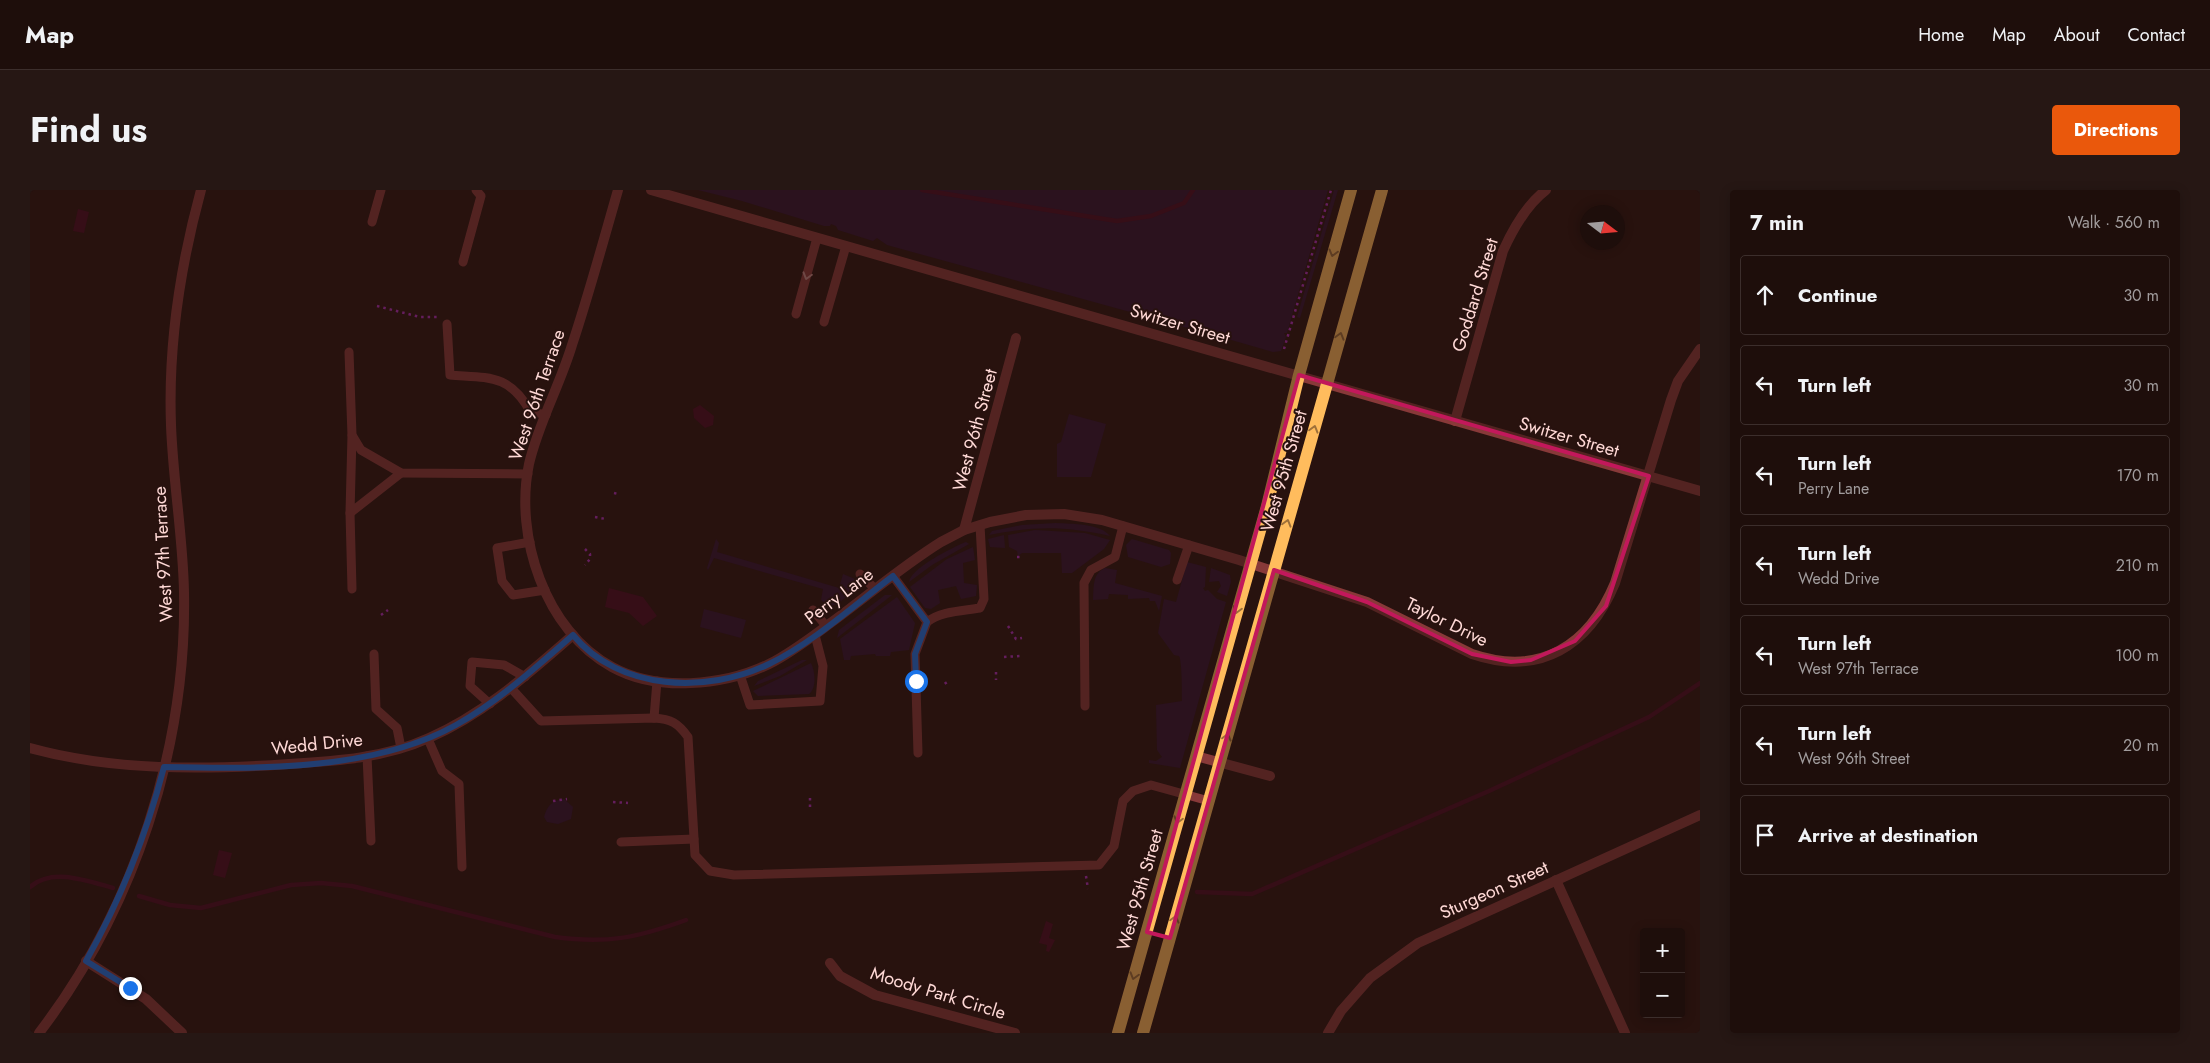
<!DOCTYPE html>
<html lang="en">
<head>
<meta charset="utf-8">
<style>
	body { margin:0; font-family:Jost,sans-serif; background:#261714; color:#f1f3f6 }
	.controls { position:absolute; right:15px; bottom:15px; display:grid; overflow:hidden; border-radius:5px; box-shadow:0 2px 12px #0003 }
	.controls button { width:45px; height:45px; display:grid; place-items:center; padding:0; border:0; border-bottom:1px solid #3c2e2c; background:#1e0e0b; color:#f1f3f6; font:25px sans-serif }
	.compass { position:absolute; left:1550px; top:15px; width:45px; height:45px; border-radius:50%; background:#1e0e0b; box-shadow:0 2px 12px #0003; rotate:106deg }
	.stop { position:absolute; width:15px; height:15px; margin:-11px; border:4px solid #1a73e8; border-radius:50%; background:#fff }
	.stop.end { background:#1a73e8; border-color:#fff; box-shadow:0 1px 5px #0008 }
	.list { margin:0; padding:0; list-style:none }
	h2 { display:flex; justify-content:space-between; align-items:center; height:65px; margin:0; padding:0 20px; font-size:21px }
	h2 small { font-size:16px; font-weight:400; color:#a19c9d }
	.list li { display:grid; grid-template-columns:32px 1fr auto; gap:15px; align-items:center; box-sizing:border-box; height:80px; margin:0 10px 10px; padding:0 10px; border:1px solid #3c2e2c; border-radius:5px }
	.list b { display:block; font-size:19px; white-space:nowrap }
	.list p { margin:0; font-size:16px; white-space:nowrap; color:#a19c9d }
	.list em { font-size:16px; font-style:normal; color:#a19c9d }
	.icon { flex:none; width:28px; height:28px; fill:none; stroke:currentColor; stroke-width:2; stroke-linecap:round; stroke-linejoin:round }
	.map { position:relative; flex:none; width:1670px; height:843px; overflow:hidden; border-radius:5px }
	header { display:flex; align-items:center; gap:30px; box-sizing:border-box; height:70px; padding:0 25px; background:#1e0e0b; border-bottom:1px solid #3c2e2c }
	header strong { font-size:24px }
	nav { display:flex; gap:28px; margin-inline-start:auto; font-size:18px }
	.intro { display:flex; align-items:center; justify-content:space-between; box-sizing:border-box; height:120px; padding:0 30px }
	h1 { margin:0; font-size:35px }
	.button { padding:12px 22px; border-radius:5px; background:#ea580c; color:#fff; font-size:18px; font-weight:700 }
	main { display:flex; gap:30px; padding:0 30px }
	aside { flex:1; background:#1e0e0b; border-radius:5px; box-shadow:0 2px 12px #0003 }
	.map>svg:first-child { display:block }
	.green { fill:#2f1232 }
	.water { fill:#470922 }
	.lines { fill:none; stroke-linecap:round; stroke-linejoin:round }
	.stream { stroke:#470922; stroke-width:4.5 }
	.path { stroke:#ae2dbc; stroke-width:2.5; stroke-dasharray:2.5 4; stroke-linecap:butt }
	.service { stroke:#883939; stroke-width:9 }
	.minor { stroke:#883939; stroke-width:10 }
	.primary { stroke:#ffbc5d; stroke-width:12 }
	.oneway { stroke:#9e703a }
	.oneway2 { stroke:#c48988 }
	.route { stroke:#1a73e8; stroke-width:6 }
	.marked { fill:none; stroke:#c2185b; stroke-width:4; stroke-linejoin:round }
	.labels { text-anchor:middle; stroke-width:4; stroke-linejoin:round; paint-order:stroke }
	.street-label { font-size:18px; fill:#ffd9d6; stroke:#28120f }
</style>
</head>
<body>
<header>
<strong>Map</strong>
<nav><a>Home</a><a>Map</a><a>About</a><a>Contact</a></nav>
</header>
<div class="intro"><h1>Find us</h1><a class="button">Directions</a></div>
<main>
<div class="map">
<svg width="1670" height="843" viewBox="0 0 1670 843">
	<rect width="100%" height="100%" fill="#28120f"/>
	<!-- green -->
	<g class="green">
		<path d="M668,0H1298L1257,143H1254L1256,147L1251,161L1243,162L1198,149L1195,147V144L1187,146L857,55L847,48L843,51L808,40L806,36L801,34L800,36H794L712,11Z"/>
		<path d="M1304,0H1308L1270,128L1267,127Z"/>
		<path d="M1039,224L1076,234L1061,287H1027V254L1031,252Z"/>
		<path d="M1026,333C1041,334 1070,333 1080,346C1034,336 1005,336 959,345L962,341L992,335Z"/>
		<path d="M1005,340L1055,343L1080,350L1074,359L1042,383H1032L1031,363H992L988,366L987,361L979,357L978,345Z"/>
		<path d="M974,345L975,358L960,357L958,349Z"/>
		<path d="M686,349L689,353L687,362L809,398L813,384L825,389L827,400L805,415L798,416L791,410L793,399L684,368L678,380L677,378Z"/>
		<path d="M1102,349L1139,360L1141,363L1140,374L1131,377L1098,367L1096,355Z"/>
		<path d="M936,352L939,354L902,375L879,392C881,378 923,357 936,352Z"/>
		<path d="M943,357L945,370L933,373L934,393L947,395L946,406L931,409L926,396L908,400L910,413L901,419L895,418L880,397L917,369Z"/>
		<path d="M1157,372L1176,377L1175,397L1173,398L1175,401L1178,400L1187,409L1196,412L1150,578L1119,573V570L1126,571L1132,567L1127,560L1126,515L1152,511C1152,503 1152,470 1149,466L1144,465L1128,443L1134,409L1146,412Z"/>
		<path d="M1075,378L1087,380L1085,393L1132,406L1129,421L1125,411H1120L1119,408L1098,409V405L1079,404L1078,409L1063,410C1064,397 1062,384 1075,378Z"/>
		<path d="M1181,378L1200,385L1201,392L1197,406L1187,402L1191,396L1189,391L1179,392Z"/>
		<path d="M855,405H862L807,448L809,440Z"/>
		<path d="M867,407L885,433L879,460L861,462L860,466H846L845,464L821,466L820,470H814L810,449Z"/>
		<path d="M674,419L716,430L711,448L670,437Z"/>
		<path d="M772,470H777L750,486L724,496L728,491Z"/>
		<path d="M781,473C785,481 787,498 779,504L728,506L723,501Z"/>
		<path d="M534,609L543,617L541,629L528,634L517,632L514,627C517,616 522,610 534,609Z"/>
	</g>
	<!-- water -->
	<g class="water">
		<path d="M48,19L59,22L54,43L43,41Z"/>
		<path d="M670,215L684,226L683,235L675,238L664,228L663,219Z"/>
		<path d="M579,398L613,407L627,426L613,436L599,423L575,417Z"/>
		<path d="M189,660L202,663L195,688L183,685Z"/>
		<path d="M1016,731L1023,734L1019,748L1025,750L1019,762L1016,761L1017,755L1009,753Z"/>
	</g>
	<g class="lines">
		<!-- stream -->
		<g class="stream">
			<path d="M892,0L1087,31L1121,26L1154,13L1163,0"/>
			<path d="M0,697C22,677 58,691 83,698"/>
			<path d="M1167,702L1222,704L1459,601L1619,527L1670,493"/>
			<path d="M109,706L140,715L171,718L261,695L291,693L322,696L525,747C576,754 607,748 656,730"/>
		</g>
		<!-- path -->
		<g class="path">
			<path d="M347,116L390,127H409"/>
			<path d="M1254,159L1301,0"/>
			<path d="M584,303L588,304"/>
			<path d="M565,327L576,329"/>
			<path d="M555,359L560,364V369L555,375"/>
			<path d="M987,367H991"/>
			<path d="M351,425L358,420"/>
			<path d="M978,436L986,449L992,448"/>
			<path d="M974,467L991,466"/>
			<path d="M966,482V490"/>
			<path d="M915,492L917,495"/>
			<path d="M780,608V621"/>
			<path d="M523,611L537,609"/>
			<path d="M583,612L598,613"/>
			<path d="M1056,686L1058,699"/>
		</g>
		<!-- service -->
		<g class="service">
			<path d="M342,32L351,0"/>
			<path d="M433,72L451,6L446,0"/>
			<path d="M766,124L787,48"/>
			<path d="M794,132L816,56"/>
			<path d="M417,134L420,185C459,188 479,184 500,221L516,225"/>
			<path d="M319,162L322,245L331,260L371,283L498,284"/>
			<path d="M322,245L320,323L371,283"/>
			<path d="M320,323L322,399"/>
			<path d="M500,352L467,358L472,391L483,405L515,400"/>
			<path d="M830,384L845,399"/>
			<path d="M863,386L897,432C911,421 932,421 950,418L954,409L950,335"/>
			<path d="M1147,390L1159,355"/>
			<path d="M783,420L796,436"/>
			<path d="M344,464L346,519L367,538L371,558"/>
			<path d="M710,485L720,515L790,511L793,476L785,445"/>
			<path d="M481,498L511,531L624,528C641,529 648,533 658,547L665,665L680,681L704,685L1069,675L1084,656L1093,611L1103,601L1121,595L1179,611"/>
			<path d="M460,514L440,496L442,472L474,475L495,487"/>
			<path d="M1055,516L1054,393L1061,380L1085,367L1093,336"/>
			<path d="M624,528L627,491"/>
			<path d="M398,549L412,581L429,594L432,677"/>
			<path d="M888,563L885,464L897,432"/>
			<path d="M337,566L341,651"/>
			<path d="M591,652L664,649"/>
		</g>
		<!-- minor -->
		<g class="minor">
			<path d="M588,0C573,52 559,104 542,155C530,195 508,234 499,274C484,346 515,441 582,477C627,502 694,496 739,474C763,462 784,445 806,429C841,403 874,375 911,352L934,340L960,332L996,325L1034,324L1072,330L1209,370L1337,412L1442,464C1510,487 1559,456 1585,393L1641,210L1648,191L1670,159"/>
			<path d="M621,0L1670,301"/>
			<path d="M1425,231L1473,61C1483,39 1496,15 1516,0"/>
			<path d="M934,340L986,148"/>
			<path d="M0,558C83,581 174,580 259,574C307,571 355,568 399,548C454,524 498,484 543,445"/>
			<path d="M1166,566L1240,586"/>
			<path d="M1526,690L1595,843"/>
			<path d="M56,771L116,809L152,843"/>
			<path d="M800,773L810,786L845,805L985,843"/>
			<path d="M9,843C104,719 157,558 154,402C153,347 143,291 141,235C138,155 150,77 171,0"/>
			<path d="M1298,843L1311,821L1340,788L1388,753L1670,625"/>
		</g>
		<!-- primary -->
		<g class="primary">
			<path d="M1088,843L1237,316L1269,185L1321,0"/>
			<path d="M1113,843L1352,0"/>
		</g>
	</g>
	<!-- one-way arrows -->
	<defs><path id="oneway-chevron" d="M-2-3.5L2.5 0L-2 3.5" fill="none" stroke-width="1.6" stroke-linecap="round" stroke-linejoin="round" transform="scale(1.25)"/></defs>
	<g class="oneway">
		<use href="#oneway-chevron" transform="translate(1303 63) rotate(105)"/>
		<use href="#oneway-chevron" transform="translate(1310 146) rotate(-74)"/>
		<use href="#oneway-chevron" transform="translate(1284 239) rotate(-74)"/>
		<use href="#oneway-chevron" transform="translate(1257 333) rotate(-74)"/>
		<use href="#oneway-chevron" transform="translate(1207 420) rotate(106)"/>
		<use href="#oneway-chevron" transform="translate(1197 547) rotate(-75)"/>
		<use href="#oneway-chevron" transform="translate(1148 630) rotate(106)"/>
		<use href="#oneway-chevron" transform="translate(1145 729) rotate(-74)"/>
		<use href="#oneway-chevron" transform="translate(1104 786) rotate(106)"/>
	</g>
	<use class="oneway2" href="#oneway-chevron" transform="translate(777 86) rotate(106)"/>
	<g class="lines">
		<!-- route -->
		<path class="route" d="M100,798L56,771C91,709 116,646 134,577C226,579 344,581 426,535C469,511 506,477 543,445C589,501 677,504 739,474C784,452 823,416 863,386L897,432L885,464L886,491"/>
	</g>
	<!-- marked area -->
	<path d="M0 0H1670V843H0ZM1269,185L1619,286L1576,416L1545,451L1501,470L1481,472L1442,464L1337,412L1244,380L1140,748L1117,742Z" fill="#28120f" fill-opacity=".55" fill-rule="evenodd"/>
	<path class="marked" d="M1269,185L1619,286L1576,416L1545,451L1501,470L1481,472L1442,464L1337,412L1244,380L1140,748L1117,742Z"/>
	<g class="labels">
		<!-- street labels -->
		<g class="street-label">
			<text transform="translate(1445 105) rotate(-73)" y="6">Goddard Street</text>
			<text transform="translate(1150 134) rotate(16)" y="6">Switzer Street</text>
			<text transform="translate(507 205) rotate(-71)" y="6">West 96th Terrace</text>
			<text transform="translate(945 240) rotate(-75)" y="6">West 96th Street</text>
			<text transform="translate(1539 247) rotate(16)" y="6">Switzer Street</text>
			<text transform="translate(1254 281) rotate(-74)" y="6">West 95th Street</text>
			<text transform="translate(133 364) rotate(-93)" y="6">West 97th Terrace</text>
			<text transform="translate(809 406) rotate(-37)" y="6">Perry Lane</text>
			<text transform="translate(1417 432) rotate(26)" y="6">Taylor Drive</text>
			<text transform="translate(287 554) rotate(-6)" y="6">Wedd Drive</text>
			<text transform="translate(1110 700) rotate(-74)" y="6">West 95th Street</text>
			<text transform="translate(1464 700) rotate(-24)" y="6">Sturgeon Street</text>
			<text transform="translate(908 803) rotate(17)" y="6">Moody Park Circle</text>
		</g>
	</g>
</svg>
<div class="controls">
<button>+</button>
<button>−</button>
</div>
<svg class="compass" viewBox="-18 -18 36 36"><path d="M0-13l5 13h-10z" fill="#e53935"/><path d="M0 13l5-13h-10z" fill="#a19c9d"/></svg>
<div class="stop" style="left:886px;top:491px"></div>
<div class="stop end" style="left:100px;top:798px"></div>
</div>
<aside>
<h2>7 min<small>Walk · 560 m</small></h2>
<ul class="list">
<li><svg class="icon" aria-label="ahead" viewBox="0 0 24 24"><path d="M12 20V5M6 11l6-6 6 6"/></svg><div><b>Continue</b></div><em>30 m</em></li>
<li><svg class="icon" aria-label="left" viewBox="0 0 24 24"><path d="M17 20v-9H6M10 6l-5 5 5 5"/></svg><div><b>Turn left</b></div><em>30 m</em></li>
<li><svg class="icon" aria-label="left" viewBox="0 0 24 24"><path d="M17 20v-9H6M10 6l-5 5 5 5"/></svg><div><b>Turn left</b><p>Perry Lane</p></div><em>170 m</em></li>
<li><svg class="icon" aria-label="left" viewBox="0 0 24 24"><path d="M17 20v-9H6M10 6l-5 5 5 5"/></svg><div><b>Turn left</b><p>Wedd Drive</p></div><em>210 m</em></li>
<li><svg class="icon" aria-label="left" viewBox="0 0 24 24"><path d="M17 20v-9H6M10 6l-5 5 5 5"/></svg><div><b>Turn left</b><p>West 97th Terrace</p></div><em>100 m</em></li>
<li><svg class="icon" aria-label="left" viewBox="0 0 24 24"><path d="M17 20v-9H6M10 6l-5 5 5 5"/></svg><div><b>Turn left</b><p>West 96th Street</p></div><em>20 m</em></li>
<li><svg class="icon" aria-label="arrive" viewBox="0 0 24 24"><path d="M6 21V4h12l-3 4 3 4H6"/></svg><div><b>Arrive at destination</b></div></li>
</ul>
</aside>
</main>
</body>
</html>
